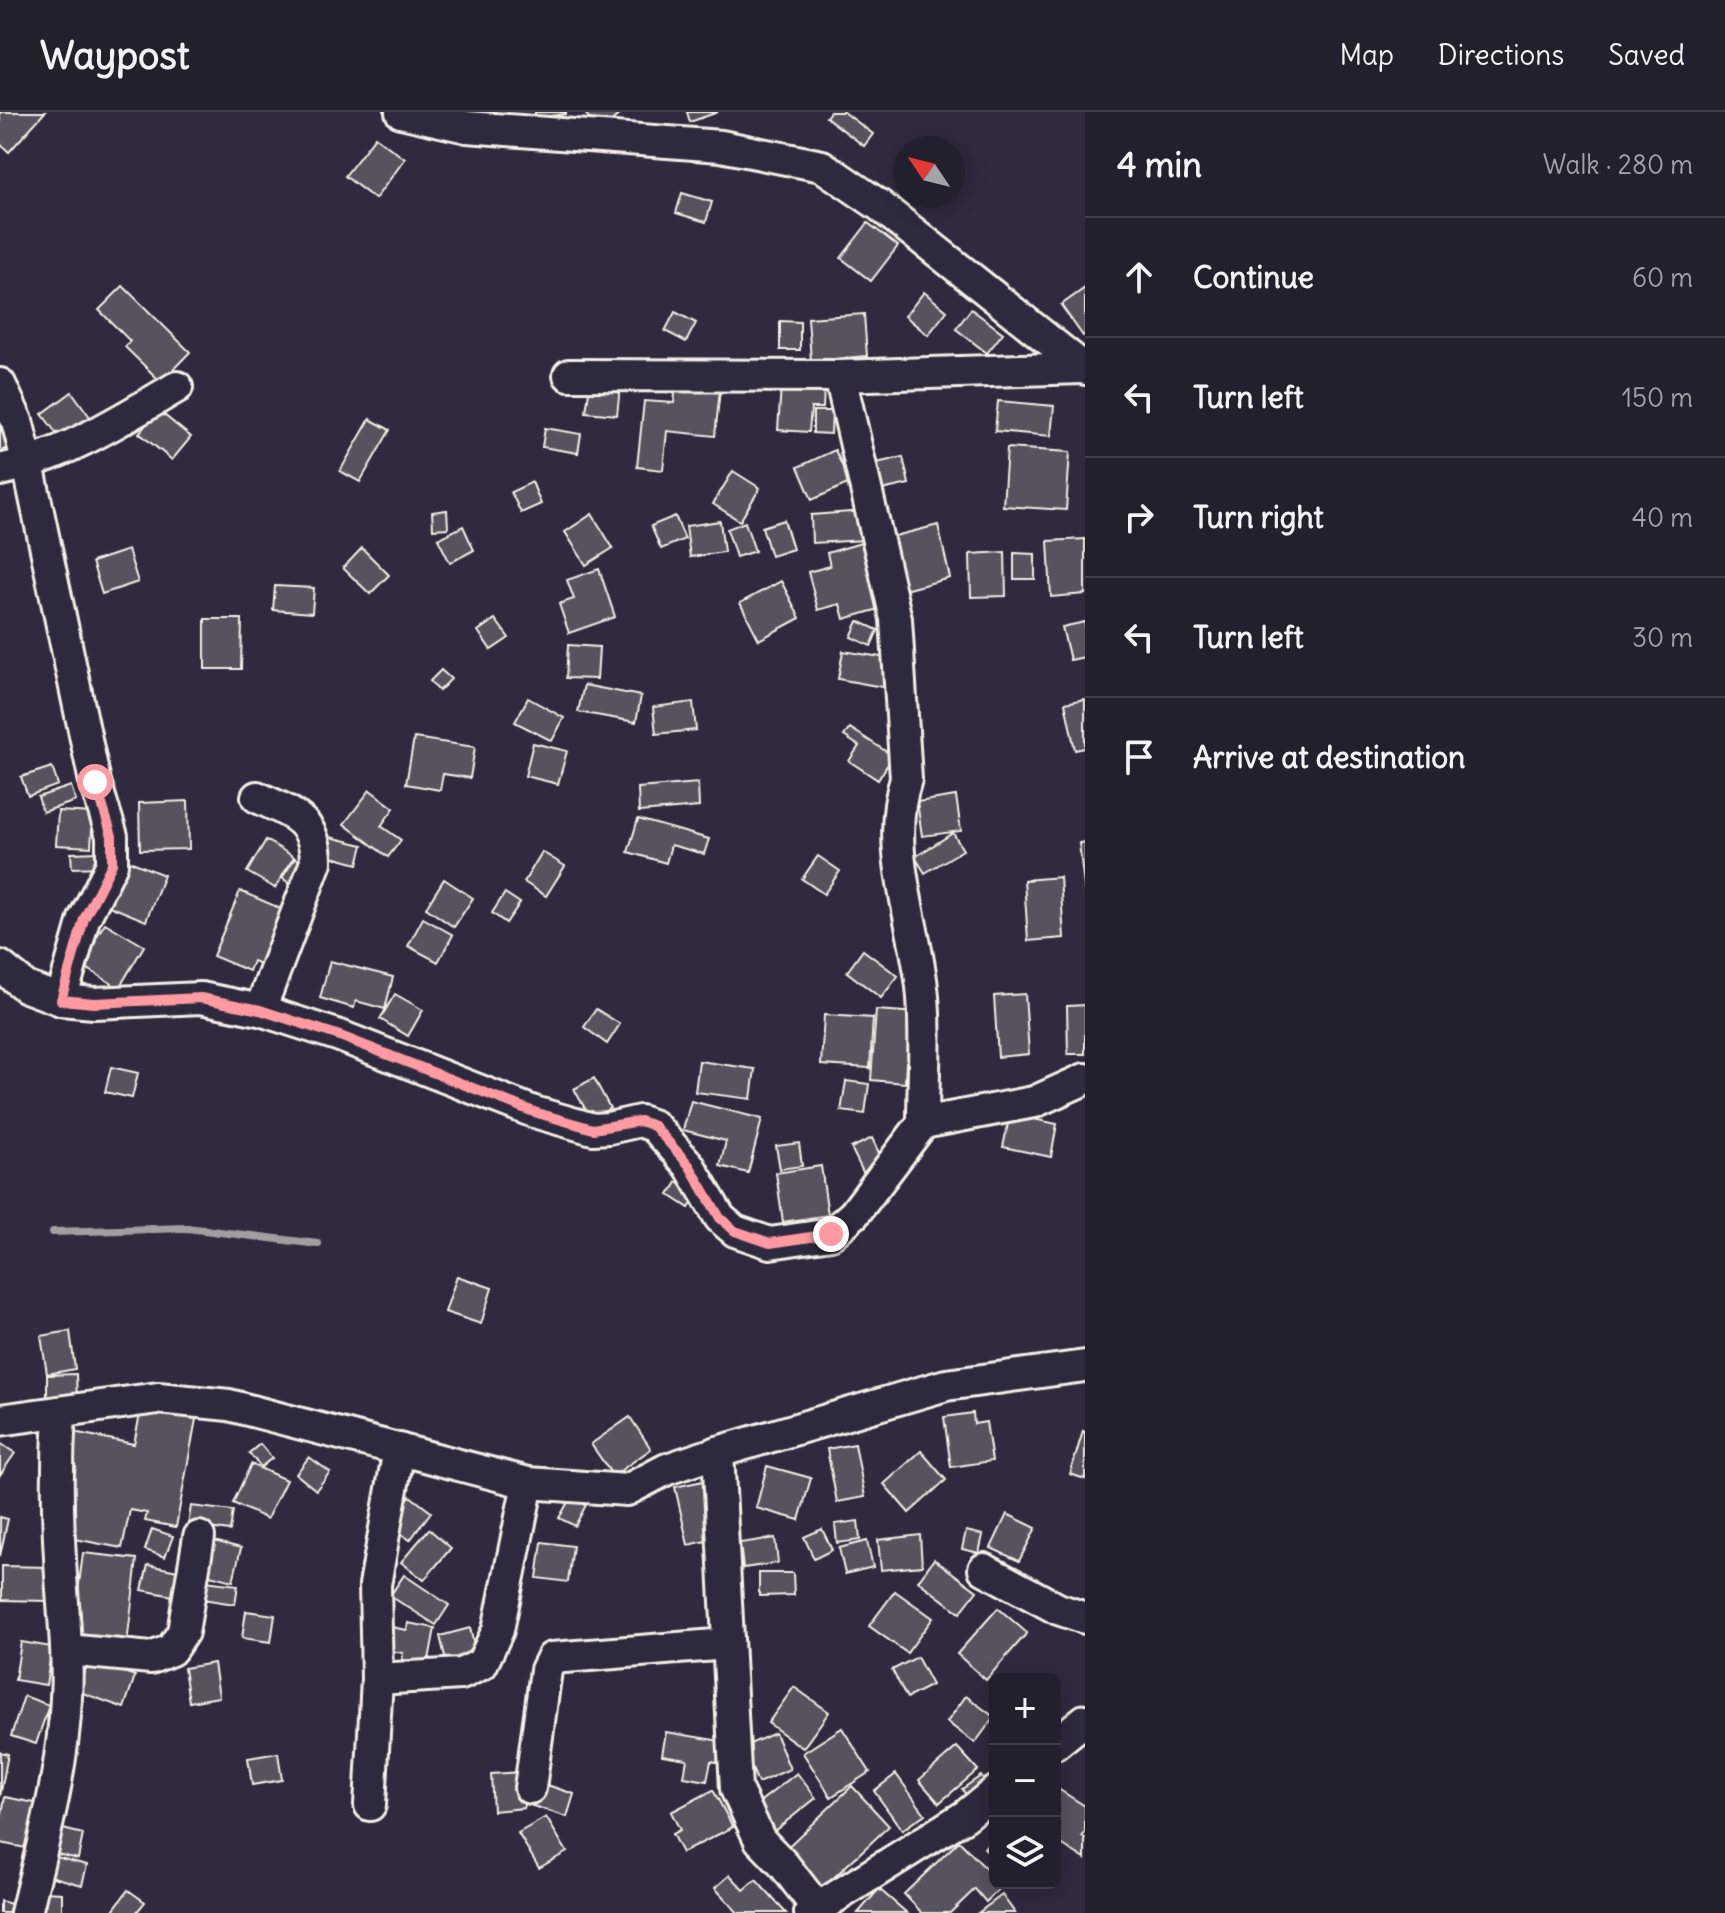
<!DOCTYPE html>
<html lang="en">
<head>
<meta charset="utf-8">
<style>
	body { margin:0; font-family:Delius,sans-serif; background:#2f2d3a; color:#f1f3f6 }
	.controls { position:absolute; right:24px; bottom:24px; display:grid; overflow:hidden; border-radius:12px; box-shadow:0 4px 20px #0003 }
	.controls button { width:72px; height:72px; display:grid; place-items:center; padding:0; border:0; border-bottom:2px solid #403e4a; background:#23202e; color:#f1f3f6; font:40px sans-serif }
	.compass { position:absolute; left:893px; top:24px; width:72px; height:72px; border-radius:50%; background:#23202e; box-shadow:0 4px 20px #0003; rotate:305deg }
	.stop { position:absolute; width:24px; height:24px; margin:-18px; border:6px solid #ff9aa2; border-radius:50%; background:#fff }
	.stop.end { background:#ff9aa2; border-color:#fff; box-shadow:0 2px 8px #0008 }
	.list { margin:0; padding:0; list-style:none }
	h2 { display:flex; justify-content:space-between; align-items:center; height:104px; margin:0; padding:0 32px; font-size:34px }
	h2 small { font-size:26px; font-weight:400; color:#a3a3aa }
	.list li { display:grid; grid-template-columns:52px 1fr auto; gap:24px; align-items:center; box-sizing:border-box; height:120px; padding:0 32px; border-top:2px solid #403e4a }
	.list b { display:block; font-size:30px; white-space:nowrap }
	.list em { font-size:26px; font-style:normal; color:#a3a3aa }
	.icon { flex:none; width:44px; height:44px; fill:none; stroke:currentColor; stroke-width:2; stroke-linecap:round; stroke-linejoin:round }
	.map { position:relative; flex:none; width:1085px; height:1801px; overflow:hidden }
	header { display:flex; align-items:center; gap:48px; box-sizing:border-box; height:112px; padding:0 40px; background:#23202e; border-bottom:2px solid #403e4a }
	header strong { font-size:38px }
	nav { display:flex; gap:44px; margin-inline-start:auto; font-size:28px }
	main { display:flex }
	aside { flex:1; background:#23202e }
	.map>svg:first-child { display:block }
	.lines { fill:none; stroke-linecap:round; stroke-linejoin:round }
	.stream { stroke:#a19ea0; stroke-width:8 }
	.building { fill:#56525f; stroke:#f4f1e8; stroke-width:2 }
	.minor-casing { stroke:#f4f1e8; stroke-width:36 }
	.minor { stroke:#2f2a3d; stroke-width:30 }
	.route { stroke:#ff9aa2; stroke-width:10 }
</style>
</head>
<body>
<header>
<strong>Waypost</strong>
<nav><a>Map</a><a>Directions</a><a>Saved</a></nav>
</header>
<main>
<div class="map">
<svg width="1085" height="1801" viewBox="0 0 1085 1801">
	<rect width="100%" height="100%" fill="#2f2a3d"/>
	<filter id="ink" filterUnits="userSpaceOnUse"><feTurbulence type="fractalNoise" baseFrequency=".0125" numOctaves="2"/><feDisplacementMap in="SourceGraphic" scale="16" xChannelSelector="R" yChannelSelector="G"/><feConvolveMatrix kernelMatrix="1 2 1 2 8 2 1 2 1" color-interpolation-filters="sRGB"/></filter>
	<g filter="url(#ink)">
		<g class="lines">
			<!-- stream -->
			<path class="stream" d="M53,1120L187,1116L318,1132"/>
		</g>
		<!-- building -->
		<g class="building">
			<path d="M0,0H45L9,40L0,32Z"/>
			<path d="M535,0H566V2L535,6Z"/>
			<path d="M584,0H622L600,19Z"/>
			<path d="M687,0H718L690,10Z"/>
			<path d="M830,0H844L873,22L864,34L826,5Z"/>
			<path d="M375,25L405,47L375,87L345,64Z"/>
			<path d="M682,81L712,90L706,110L676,101Z"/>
			<path d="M868,111L898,134L871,169L841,146Z"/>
			<path d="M123,174L190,240L161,270L125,235L130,229L99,198Z"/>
			<path d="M1085,176V223L1083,224L1061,193Z"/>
			<path d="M924,180L947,199L928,223L905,204Z"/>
			<path d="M971,197L1003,221L987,241L956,217Z"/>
			<path d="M675,200L696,211L686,230L665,219Z"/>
			<path d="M864,202L867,244L811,249L808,206Z"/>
			<path d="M780,209L800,210V238H780Z"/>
			<path d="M590,272L620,276L617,303L586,300Z"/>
			<path d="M676,273L720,278L715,324L667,319L663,358L637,355L644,289L674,291Z"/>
			<path d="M781,273L824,275L823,296H811L809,320L778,318Z"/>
			<path d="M72,280L90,305L60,326L42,302Z"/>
			<path d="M998,289L1054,294L1051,324L995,319Z"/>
			<path d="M158,298L191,325L172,348L139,321Z"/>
			<path d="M813,299H832L831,322L813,321Z"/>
			<path d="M0,302L15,332L0,340Z"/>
			<path d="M370,307L390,318L360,370L340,359Z"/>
			<path d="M545,316L581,322L578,341L542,335Z"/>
			<path d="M1007,336L1070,340L1066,398L1003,394Z"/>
			<path d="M835,338L850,371L812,388L798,355Z"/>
			<path d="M903,345L909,372L877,379L872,352Z"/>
			<path d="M733,359L760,376L740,409L713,392Z"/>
			<path d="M532,370L541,392L521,401L511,380Z"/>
			<path d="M447,398L448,416L433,417L432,400Z"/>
			<path d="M864,399L866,428L812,431L811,403Z"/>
			<path d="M592,402L613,436L586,453L565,420Z"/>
			<path d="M675,404L685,427L661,437L651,414Z"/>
			<path d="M784,408L793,437L771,444L762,415Z"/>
			<path d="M720,409L724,440L690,445L686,414Z"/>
			<path d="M745,410L755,439L736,445L727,417Z"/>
			<path d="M938,413L950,466L904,478L891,425Z"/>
			<path d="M463,414L474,438L450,451L438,427Z"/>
			<path d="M1085,427V482L1051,485L1048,429Z"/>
			<path d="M861,431L879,497L844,507L840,492L818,498L808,460L830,454L827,441Z"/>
			<path d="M362,436L389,463L370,482L343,456Z"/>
			<path d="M128,438L138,470L102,482L92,450Z"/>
			<path d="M1005,440L1006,484L971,485L970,442Z"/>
			<path d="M1014,441L1035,442V467H1014Z"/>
			<path d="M599,457L615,505L569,521L559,492L574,487L567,468Z"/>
			<path d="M781,469L800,506L759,528L740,491Z"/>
			<path d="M275,474L314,476L312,501L273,498Z"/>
			<path d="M205,507H242L241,557H205Z"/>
			<path d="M495,507L509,526L491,538L478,519Z"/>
			<path d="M858,509L878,518L871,534L851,525Z"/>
			<path d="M1085,510V545L1070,548L1062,515Z"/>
			<path d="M568,533L599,535L597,567L566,566Z"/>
			<path d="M843,539L894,547L888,576L838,567Z"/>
			<path d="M441,558L451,567L439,579L430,569Z"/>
			<path d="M584,573L641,584L636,610L578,600Z"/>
			<path d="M528,586L564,606L552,629L515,610Z"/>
			<path d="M1085,587V636L1075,638L1065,591Z"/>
			<path d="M693,590L696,618L656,622L653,595Z"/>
			<path d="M850,616L893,644L878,668L849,649L859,634L844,624Z"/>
			<path d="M414,626L475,635L470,666L443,662L440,678L406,672Z"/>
			<path d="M533,631L567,639L558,672L525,664Z"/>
			<path d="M52,655L58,673L28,684L21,665Z"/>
			<path d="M698,671L699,695L639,700L638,676Z"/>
			<path d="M71,674L76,689L43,700L38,685Z"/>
			<path d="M370,678L394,696L381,714L401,728L388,745L344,712Z"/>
			<path d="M956,684L961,719L922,724L917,690Z"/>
			<path d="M188,689L189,737L140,738L139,691Z"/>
			<path d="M58,699L93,701L91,735L56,733Z"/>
			<path d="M638,707L709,727L704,742L671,733L666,751L628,740Z"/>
			<path d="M953,721L963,738L925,761L915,745Z"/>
			<path d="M326,724L363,733L358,752L321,742Z"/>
			<path d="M266,728L294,745L275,776L247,760Z"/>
			<path d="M1085,730V782L1079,731Z"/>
			<path d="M99,740L100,755L72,756L71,741Z"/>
			<path d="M542,740L565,754L546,784L524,770Z"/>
			<path d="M818,744L840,759L824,782L802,767Z"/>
			<path d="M295,746L307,753L293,774L282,766Z"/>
			<path d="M127,748L164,763L146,809L109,794Z"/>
			<path d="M1060,765L1064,826L1028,829L1024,768Z"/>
			<path d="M444,767L473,786L454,815L426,796Z"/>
			<path d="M240,779L289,800L265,854L253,849L249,859L213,844Z"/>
			<path d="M505,781L520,791L506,811L492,801Z"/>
			<path d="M423,806L453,823L438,850L408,834Z"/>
			<path d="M105,811L144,834L119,876L80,852Z"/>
			<path d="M863,838L898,864L881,886L847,860Z"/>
			<path d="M330,849L393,865L385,897L356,889L354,896L320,886Z"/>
			<path d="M395,882L423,898L408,924L380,907Z"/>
			<path d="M1025,882L1029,942L998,945L994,884Z"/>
			<path d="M1085,893V942H1068L1067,894Z"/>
			<path d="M596,897L620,912L607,932L584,915Z"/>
			<path d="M876,898L918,901L914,951L906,950L905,971L871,968Z"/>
			<path d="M824,903L873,906L870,956L821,953Z"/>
			<path d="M699,949L755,957L751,987L695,980Z"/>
			<path d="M111,955L138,961L132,986L105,980Z"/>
			<path d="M594,966L610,996L591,1007L574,977Z"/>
			<path d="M846,969L869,972L865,1002L841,999Z"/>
			<path d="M691,989L762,1007L748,1061L720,1054L726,1029L683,1018Z"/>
			<path d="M1010,1002L1057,1012L1051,1045L1003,1035Z"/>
			<path d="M872,1026L884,1052L864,1062L851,1036Z"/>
			<path d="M799,1031L802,1054L780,1057L776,1034Z"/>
			<path d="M821,1054L828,1103L783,1110L776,1061Z"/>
			<path d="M678,1069L698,1082L689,1096L669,1083Z"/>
			<path d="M457,1164L492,1176L481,1212L445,1200Z"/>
			<path d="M70,1219L75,1257L47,1262L41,1224Z"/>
			<path d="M76,1262L77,1287L47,1288V1263Z"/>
			<path d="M141,1297L196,1307L176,1415L145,1409L147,1401L130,1398L122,1436L64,1425L76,1355L67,1353L73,1320L134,1332Z"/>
			<path d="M973,1301L974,1312L986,1310L992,1349L951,1355L944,1305Z"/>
			<path d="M630,1305L651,1337L613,1364L591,1332Z"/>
			<path d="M1083,1319L1085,1320V1367L1070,1362Z"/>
			<path d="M0,1331L15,1341L0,1363Z"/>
			<path d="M260,1332L272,1346L261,1355L249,1341Z"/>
			<path d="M855,1332L865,1385L837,1390L827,1337Z"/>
			<path d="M921,1339L946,1368L909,1401L884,1372Z"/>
			<path d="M309,1345L330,1360L316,1378L296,1362Z"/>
			<path d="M251,1352L286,1368L267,1407L233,1391Z"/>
			<path d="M767,1354L811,1366L799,1408L756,1396Z"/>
			<path d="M703,1369L715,1427L688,1433L675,1375Z"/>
			<path d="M410,1384L431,1400L410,1428L389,1413Z"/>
			<path d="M571,1385L586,1393L575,1414L559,1406Z"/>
			<path d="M191,1394L233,1399L230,1419L188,1413Z"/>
			<path d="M1007,1402L1036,1416L1019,1449L991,1436Z"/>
			<path d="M0,1405L8,1407L0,1444Z"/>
			<path d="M858,1409L860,1428L837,1431L835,1412Z"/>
			<path d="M152,1417L173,1424L165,1445L145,1438Z"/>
			<path d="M429,1417L451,1436L424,1468L401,1450Z"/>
			<path d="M822,1417L832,1438L814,1447L804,1425Z"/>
			<path d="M966,1419L983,1423L979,1441L962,1437Z"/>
			<path d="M920,1423L922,1454L881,1458L878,1428Z"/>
			<path d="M775,1426L778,1451L743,1456L740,1431Z"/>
			<path d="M210,1428L241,1436L233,1469L202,1461Z"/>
			<path d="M867,1429L873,1455L845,1462L839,1436Z"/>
			<path d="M542,1430L573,1434L568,1470L537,1466Z"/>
			<path d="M83,1441L137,1447L127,1532L72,1526Z"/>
			<path d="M934,1447L977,1479L960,1501L918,1469Z"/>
			<path d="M148,1453L188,1461L183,1486L142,1478Z"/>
			<path d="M2,1454L49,1455L48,1489L2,1488Z"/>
			<path d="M759,1461H793L794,1483L759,1484Z"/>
			<path d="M404,1463L449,1493L436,1513L390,1484Z"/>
			<path d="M205,1469L238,1473L235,1492L202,1487Z"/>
			<path d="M895,1479L933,1506L907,1541L869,1514Z"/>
			<path d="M998,1496L1027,1521L986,1568L957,1542Z"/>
			<path d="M246,1499L275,1503L271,1530L242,1526Z"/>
			<path d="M408,1511L435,1516L428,1553L402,1548L403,1541L382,1537L386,1514L407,1518Z"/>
			<path d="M470,1516L476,1542L446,1549L440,1524Z"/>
			<path d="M21,1530L52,1535L46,1573L15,1568Z"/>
			<path d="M917,1545L932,1573L907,1586L892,1558Z"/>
			<path d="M89,1548L135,1564L124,1596L77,1579Z"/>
			<path d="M214,1551L219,1585L189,1590L184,1556Z"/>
			<path d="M794,1575L829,1600L803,1636L768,1611Z"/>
			<path d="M24,1584L49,1593L36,1632L11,1624Z"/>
			<path d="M966,1584L994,1605L975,1631L947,1610Z"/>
			<path d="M842,1616L870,1660L831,1685L803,1641Z"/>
			<path d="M666,1620L721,1629L717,1650L711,1649L707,1669L684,1665L687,1647L662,1643Z"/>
			<path d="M775,1621L790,1657L758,1671L743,1635Z"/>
			<path d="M957,1635L978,1658L939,1691L919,1668Z"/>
			<path d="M0,1640L8,1642L0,1685Z"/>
			<path d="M278,1641L282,1668L252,1673L248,1646Z"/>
			<path d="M521,1660L524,1696L493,1699L491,1662Z"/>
			<path d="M797,1661L816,1686L769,1723L749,1698Z"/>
			<path d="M896,1662L925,1702L902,1718L874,1679Z"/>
			<path d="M981,1664L989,1676L970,1689L962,1677Z"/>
			<path d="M538,1670L574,1682L567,1705L530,1693Z"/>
			<path d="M852,1674L889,1714L814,1784L777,1745Z"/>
			<path d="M1055,1675L1085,1694V1721L1082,1725L1085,1727V1747L1055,1728Z"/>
			<path d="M713,1678L733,1715L682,1741L672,1722L680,1718L671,1700Z"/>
			<path d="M5,1685L40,1692L31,1737L0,1731V1712Z"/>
			<path d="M546,1705L567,1740L539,1756L518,1721Z"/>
			<path d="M63,1717L83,1722L78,1747L57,1742Z"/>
			<path d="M995,1723V1746L984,1736Z"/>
			<path d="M959,1729L995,1766V1771L1002,1774L986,1790L975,1777L950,1801H922L904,1782Z"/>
			<path d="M56,1745L87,1753L82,1773L50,1764Z"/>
			<path d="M730,1763L744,1778L756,1768L786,1801H738L715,1776Z"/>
			<path d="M879,1777L907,1801H858Z"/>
			<path d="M128,1778L145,1790L136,1801H111Z"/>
			<path d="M43,1780L62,1781V1801H42Z"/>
			<path d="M1002,1783L1015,1801H978Z"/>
			<path d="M0,1789L19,1794L17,1801H0Z"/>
		</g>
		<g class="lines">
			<defs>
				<g id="minor">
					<path d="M401,0L467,15L721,34L822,54L879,93L1085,257"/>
					<path d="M569,263L840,264L1082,256"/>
					<path d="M840,264L896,507L906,667C884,734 914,807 922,875C927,918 923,967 923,1011L1034,990L1085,967"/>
					<path d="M0,272L17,309L28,352L95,670L112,724V752L84,807L61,888"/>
					<path d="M0,358C63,345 122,307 177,275"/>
					<path d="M257,685C291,701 316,707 316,750L260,898"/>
					<path d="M0,854L26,875L61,888L94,891L201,886L260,898L340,924L534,1000L593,1017L609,1016L640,1009L654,1014L689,1053L720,1106L735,1119L770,1131L831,1122L854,1102L923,1011"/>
					<path d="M0,1308L158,1286L229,1293L528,1371L627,1378L667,1357L718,1340L946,1273L1085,1254"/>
					<path d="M718,1340L736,1677L760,1728L784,1753L821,1801"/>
					<path d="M984,1457L1058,1497L1085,1506"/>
					<path d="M67,1538L151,1546L171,1538L183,1520L199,1425"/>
					<path d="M377,1567L461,1562L482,1552L498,1518L528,1371"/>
					<path d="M1055,1632L1085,1608"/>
					<path d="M530,1676L546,1558L552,1546L728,1532"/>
					<path d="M370,1693L377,1567L375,1473L399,1337"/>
					<path d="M26,1801C43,1730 63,1659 66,1586C69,1539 62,1493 60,1446C57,1397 57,1349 60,1300"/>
					<path d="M810,1801L965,1704L995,1680"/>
				</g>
			</defs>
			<!-- minor casing -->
			<use href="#minor" class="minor-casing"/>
			<!-- minor -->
			<use href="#minor" class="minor"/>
		</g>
	</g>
	<g class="lines" filter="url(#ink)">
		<!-- route -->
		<path class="route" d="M95,670L112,724V752L84,807L61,888L94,891L201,886L260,898L340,924L534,1000L593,1017L640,1009L654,1014L689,1053L720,1106L735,1119L770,1131L831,1122"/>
	</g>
</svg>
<div class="controls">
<button>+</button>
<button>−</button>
<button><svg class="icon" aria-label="layers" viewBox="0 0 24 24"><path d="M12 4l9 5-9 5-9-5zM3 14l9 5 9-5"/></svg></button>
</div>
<svg class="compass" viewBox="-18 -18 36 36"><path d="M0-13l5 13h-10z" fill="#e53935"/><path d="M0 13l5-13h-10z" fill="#a3a3aa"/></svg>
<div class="stop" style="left:95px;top:670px"></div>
<div class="stop end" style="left:831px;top:1122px"></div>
</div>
<aside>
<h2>4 min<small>Walk · 280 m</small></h2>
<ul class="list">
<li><svg class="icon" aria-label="ahead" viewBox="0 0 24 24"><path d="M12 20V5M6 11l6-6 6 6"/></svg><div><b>Continue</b></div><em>60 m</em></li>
<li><svg class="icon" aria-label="left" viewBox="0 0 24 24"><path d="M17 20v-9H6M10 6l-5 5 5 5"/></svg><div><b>Turn left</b></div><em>150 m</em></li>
<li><svg class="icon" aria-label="right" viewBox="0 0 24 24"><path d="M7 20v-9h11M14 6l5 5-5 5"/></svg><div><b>Turn right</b></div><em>40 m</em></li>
<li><svg class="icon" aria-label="left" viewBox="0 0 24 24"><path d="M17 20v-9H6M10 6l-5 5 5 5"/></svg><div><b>Turn left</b></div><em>30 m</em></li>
<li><svg class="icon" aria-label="arrive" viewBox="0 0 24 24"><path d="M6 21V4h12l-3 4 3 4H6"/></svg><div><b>Arrive at destination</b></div></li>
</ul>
</aside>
</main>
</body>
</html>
